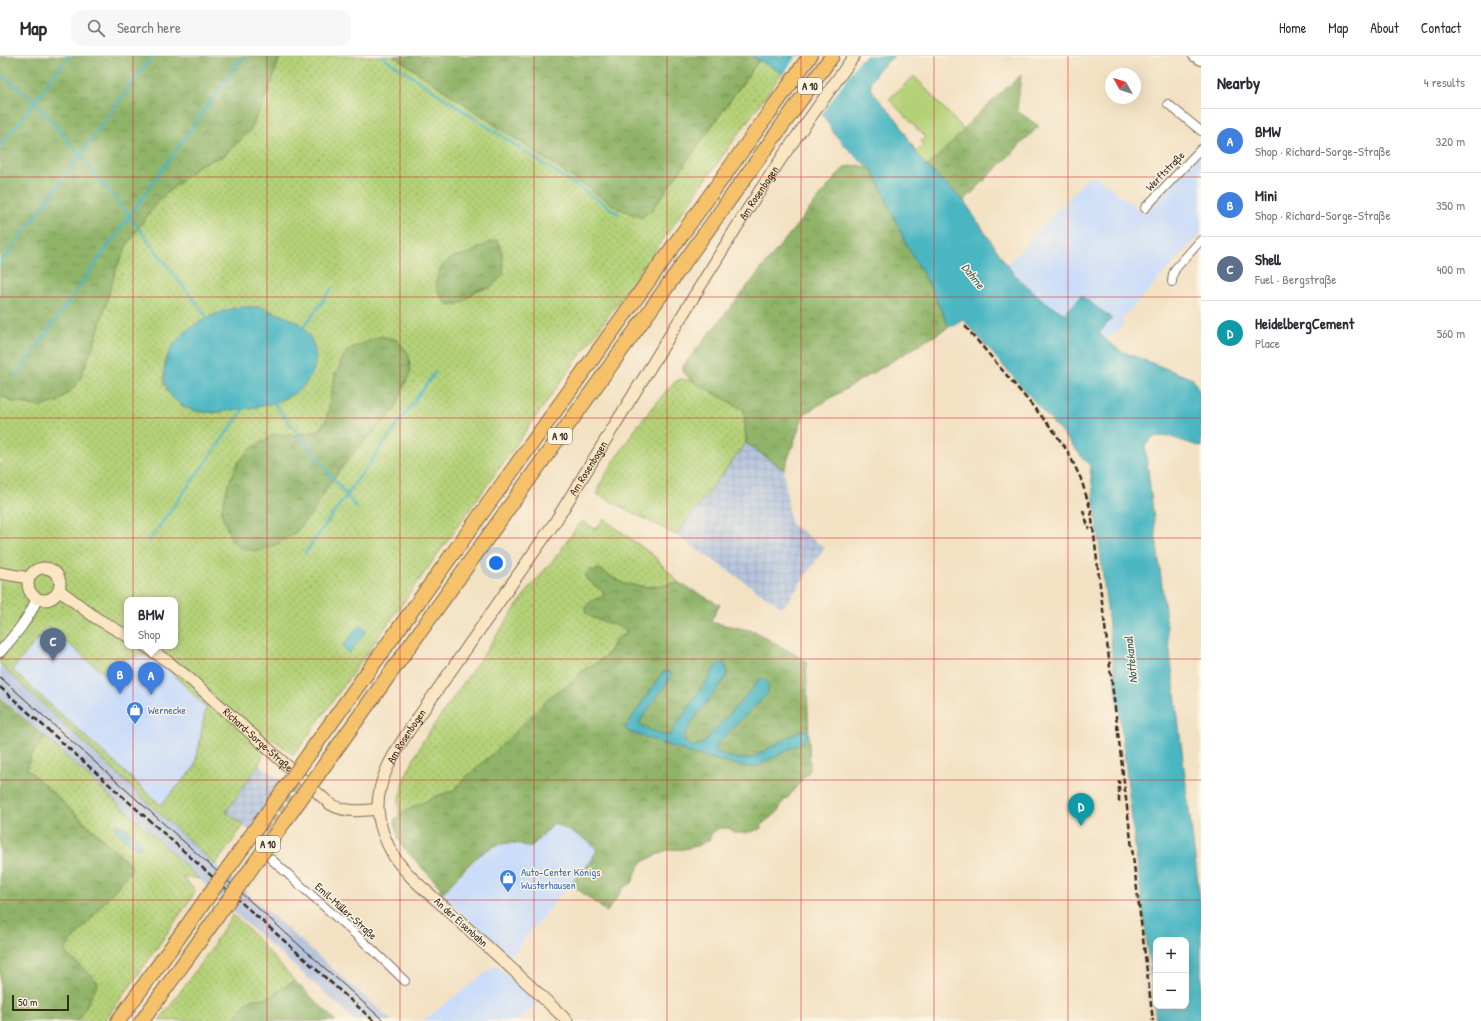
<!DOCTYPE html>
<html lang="en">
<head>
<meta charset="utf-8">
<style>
	body { margin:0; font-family:"Patrick Hand",sans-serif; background:#f7f7f7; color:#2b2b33 }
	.controls { position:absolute; right:12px; bottom:12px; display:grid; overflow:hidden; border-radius:8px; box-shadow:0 4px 16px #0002 }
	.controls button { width:36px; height:36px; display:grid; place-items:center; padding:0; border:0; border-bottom:1px solid #e1e1e2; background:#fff; color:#2b2b33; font:20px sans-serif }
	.compass { position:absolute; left:1105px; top:12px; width:36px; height:36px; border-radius:50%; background:#fff; box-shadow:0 4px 16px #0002; rotate:309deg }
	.scale { position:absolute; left:12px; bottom:10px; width:57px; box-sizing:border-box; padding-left:4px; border:2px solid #3b2a1e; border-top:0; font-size:11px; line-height:14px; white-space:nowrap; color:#3b2a1e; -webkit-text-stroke:3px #fcf5e5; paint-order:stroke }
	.you { position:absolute; left:496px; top:507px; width:14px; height:14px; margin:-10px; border:3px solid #fff; border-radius:50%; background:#1a73e8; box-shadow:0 0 0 6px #1a73e833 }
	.badge { display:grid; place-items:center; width:26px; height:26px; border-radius:50%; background:#d93025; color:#fff; font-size:13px; font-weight:700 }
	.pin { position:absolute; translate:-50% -33px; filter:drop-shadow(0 1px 2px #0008) }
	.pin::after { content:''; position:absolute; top:21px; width:14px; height:12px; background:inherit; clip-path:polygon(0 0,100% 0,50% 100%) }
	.popup { position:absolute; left:124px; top:541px; width:54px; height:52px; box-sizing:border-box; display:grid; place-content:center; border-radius:8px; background:#fff; filter:drop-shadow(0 1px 3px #0005); font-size:13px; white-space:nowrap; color:#7c7c81 }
	.popup b { font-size:15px; color:#2b2b33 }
	.popup::after { content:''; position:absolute; left:50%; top:100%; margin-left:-8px; border:8px solid transparent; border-top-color:#fff }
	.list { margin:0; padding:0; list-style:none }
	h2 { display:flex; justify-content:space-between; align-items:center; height:52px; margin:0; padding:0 16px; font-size:17px }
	h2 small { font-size:13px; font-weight:400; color:#7c7c81 }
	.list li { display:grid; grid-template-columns:26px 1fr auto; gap:12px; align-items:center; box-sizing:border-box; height:64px; padding:0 16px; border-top:1px solid #e1e1e2 }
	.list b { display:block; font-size:15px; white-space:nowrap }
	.list p { margin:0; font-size:13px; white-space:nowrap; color:#7c7c81 }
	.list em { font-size:13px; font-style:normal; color:#7c7c81 }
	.icon { flex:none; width:22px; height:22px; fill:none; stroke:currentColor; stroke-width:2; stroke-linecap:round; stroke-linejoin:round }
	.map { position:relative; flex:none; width:1201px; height:965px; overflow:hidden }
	header { display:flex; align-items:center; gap:24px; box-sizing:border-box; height:56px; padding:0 20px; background:#fff; border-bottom:1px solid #e1e1e2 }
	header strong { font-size:19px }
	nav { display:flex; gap:22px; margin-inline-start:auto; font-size:14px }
	.search { width:280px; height:36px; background:#f7f7f7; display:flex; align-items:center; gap:10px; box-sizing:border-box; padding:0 14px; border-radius:12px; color:#7c7c81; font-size:15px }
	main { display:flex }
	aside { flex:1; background:#fff }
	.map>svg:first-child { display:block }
	.built { fill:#c9dcf9 }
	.industrial { fill:url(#industrial-grid) }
	.railway { fill:#b6c5de }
	.grass { fill:url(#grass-dots); stroke:#787e4a; fill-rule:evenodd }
	.forest { fill:url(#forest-crowns); stroke:#656e43; fill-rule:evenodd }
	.garden { fill:#b4d177; stroke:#787e4a }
	.water { fill:#48b6c2; stroke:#427070; fill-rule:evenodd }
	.pier { fill:#f3e1c3 }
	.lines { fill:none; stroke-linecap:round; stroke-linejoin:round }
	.stream { stroke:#48b6c2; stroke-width:2.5 }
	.minor-tunnel { stroke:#cebca2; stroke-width:8; stroke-dasharray:8 4; stroke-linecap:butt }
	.minor-casing { stroke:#7b6a58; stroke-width:10 }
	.tertiary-casing { stroke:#7b6a58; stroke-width:12 }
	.secondary-casing { stroke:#7b6a58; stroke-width:13 }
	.motorway-casing { stroke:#7b6a58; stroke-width:16 }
	.minor { stroke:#fff; stroke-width:8 }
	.tertiary { stroke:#fff; stroke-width:10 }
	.secondary { stroke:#fbe6c4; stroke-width:11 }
	.motorway { stroke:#f5c16b; stroke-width:14 }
	.tram { stroke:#3b2a1e; stroke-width:1 }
	.rail { stroke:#3b2a1e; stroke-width:2.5; stroke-dasharray:6 3; stroke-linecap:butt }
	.motorway-bridge-casing { stroke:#7b6a58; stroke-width:16; stroke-linecap:butt }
	.motorway-bridge { stroke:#f5c16b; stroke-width:14 }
	.grid { fill:none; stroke:#d62828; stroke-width:1; stroke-opacity:0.55 }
	.labels { text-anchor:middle; stroke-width:3; stroke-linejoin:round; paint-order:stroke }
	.shield { fill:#fcf5e5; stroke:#75675a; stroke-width:1 }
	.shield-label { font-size:10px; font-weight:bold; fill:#3b2a1e }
	.street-label { font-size:11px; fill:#3b2a1e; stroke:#fcf5e5 }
	.shop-label { font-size:11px; fill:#366cbe; stroke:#fcf5e5; text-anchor:start }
	.water-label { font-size:12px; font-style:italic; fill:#405b57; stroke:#fcf5e5 }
</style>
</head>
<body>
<header>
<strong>Map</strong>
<div class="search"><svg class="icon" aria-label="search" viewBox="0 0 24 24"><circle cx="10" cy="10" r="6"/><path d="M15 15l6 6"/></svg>Search here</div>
<nav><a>Home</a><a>Map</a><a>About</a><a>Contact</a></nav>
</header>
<main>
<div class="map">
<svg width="1201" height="965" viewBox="0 0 1201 965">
	<defs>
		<pattern id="industrial-grid" width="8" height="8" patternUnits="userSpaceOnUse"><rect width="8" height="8" fill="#b6c5de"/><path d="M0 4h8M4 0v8" fill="none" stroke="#9da9be"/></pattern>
		<pattern id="grass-dots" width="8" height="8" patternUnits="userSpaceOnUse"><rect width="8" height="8" fill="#b4d177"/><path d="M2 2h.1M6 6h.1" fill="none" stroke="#94aa61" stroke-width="1.8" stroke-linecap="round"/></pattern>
		<pattern id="forest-crowns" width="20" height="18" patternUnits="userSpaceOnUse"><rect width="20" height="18" fill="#8fb368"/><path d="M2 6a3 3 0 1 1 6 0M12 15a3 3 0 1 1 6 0" fill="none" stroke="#769255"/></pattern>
	</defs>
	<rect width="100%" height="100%" fill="#fcf5e5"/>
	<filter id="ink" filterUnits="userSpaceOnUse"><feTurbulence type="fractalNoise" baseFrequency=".025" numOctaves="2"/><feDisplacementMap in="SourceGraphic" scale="8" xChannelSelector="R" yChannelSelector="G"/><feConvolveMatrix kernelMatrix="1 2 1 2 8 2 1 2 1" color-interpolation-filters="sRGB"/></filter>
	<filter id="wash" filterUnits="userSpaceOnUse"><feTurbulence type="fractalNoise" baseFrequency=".012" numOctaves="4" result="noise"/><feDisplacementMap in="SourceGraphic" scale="16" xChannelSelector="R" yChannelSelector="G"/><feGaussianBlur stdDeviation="0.9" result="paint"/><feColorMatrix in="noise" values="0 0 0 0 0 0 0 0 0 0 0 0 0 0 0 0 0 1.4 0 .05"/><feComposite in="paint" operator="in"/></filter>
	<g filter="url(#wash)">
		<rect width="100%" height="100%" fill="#f3e1c3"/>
		<!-- built -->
		<g class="built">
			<path d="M1201,98V177L1121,264L1124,268L1107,285L1099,277L1111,262L1065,258L1048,248L1019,224L1007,209L1089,120L1098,122L1145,158Z"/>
			<path d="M48,571L106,619L127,602L145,598L169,613L206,652L195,711L161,749L11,614Z"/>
			<path d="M554,767L588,785L597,794L591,806L570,827L510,901L441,839L483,796L495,789L509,786L522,788L530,792Z"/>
			<path d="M496,909L538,948L517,965H423Z"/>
		</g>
		<!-- industrial -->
		<g class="industrial">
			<path d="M746,387L784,414L790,467L825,492L783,552L676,479Z"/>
			<path d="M259,708L292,733L257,780L225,756Z"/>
		</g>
		<!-- railway -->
		<path class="railway" d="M0,608L215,809L392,965H356L238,860L158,784L0,640Z"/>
		<!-- grass -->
		<g class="grass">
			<path d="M280,0H394L616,151L641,161L652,154L759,4L782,17L294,699L271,682L259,708L226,756L244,769L215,809L0,608V339L13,346L95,285L116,213L128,187L157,146L199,109L225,99L269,34ZM469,198L490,232L477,234L469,242L454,201ZM235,252L231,354L213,357L164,329L165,304L201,265ZM335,319L364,386C342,410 328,428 313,456L232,485L221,456L273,379H293L319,375L327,362ZM127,544H175V590H127ZM48,571L106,619L127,602L146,599L169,613L206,652L195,711L161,749L12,614Z"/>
			<path d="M680,323L691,324L744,354L746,387L676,479L597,438L598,432L609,413L636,372L672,328Z"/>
			<path d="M604,463L654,500L679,527L648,531L624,528L599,513L586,523L604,536V539L600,542L593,544L591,561L623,572L627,575L614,586L607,599L593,609L583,614L572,627L553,638L494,697L467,720L453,735L439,739L399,759V742L404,723L423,685L529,533L559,497L581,465L596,473Z"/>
			<path d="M45,681L158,784L199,823L182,820L186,825L196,835L136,922L104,965H78L98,927L93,921L65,897L67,891L131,809L27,713L30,701Z"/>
			<path d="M233,859L245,870L296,926H292L268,942L249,944L232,965H159L214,889L215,885Z"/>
		</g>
		<!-- forest -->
		<g class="forest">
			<path d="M0,0H280L269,34L250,75L225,99L199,109L157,146L128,187L116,213L95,285L78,328L59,345L42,351L13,346L0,339Z"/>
			<path d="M394,0H751L759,4L652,154L641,162L616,151Z"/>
			<path d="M1021,19L1017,55L1039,70L964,145L927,111L978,58Z"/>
			<path d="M859,109L873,114L907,190L928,226L949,271L804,358L784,414L746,387L744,354L691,324L683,316V310L838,118L845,111Z"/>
			<path d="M497,184L502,196L504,218L490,232C486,233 481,232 478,234C468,237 465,252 449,248C443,247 440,240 438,235C432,222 442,206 455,201C460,199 465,199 470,197C480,192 485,187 497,184Z"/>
			<path d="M381,280L397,284L409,298L410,317L394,355L342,410L326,433L313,456L297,475L278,488L260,495L244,494L232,485L221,456L228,429L238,407L249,394L273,379H293L319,375L327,362L335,319L347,294Z"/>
			<path d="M599,513L624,528L648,531L679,527L720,549L710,566L754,575L806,605L810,714C801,724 791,740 781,748C779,762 765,760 760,773L745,777H735L729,772H719L712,777L709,784L697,790L684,793L667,794L642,806L637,814L632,827L624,831L607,856L570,827C582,817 590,808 597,794L588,785L554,767L530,792C492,772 464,815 441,839L440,831L404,792L399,784L395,769V763L399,759L415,750L439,739L453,735L467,720L494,697L553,638L572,627L583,614L593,609L607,599L614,586L627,575L623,572L591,561L585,556V551L593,544L600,542L604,539V536L586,523L585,519L590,514ZM717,609L726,622C714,637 686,667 684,685L692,691L702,688L752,633L759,623L767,638L720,685L715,693C722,702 739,703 750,703L803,673V686L755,711L741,710L690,697L628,675L625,672L662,617L668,615L672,620L640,665L641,670L663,679H670Z"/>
			<path d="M0,642L45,681L30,701L27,713L133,812L67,891L65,897L93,921L98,927L78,965H0Z"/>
			<path d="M292,926H296L336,965H232L249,944L268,942Z"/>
		</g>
		<!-- garden -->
		<path class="garden" d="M914,20L964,74L927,111L916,96L924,89L921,86L925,81L889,43Z"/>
		<!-- water -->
		<g class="water">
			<path d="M751,0H836L845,8L864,3L866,0H894L878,14L871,25V31L874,38L898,65L916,96L927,111L964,145L1007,209L1019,224L1048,248L1065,258L1081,240L1112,262L1099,277L1107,285L1121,295L1193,323L1201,339V391L1168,380L1153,381L1145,390L1201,852V965H1156L1090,410L963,263L949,271L928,226L907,190L873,114L857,102L835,79L814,44L782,17ZM1156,884H1186V950H1156Z"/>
			<path d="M261,251C270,255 294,263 300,268C327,295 317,330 283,343C268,350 251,352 235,354C217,356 196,360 180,348C169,341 164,331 164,318C165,281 201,261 234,252C242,250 253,251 261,251Z"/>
			<path d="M362,570L366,573V576L349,597L344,593L343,589L358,571Z"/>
			<path d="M724,606L727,614L726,622L698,658L685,678L684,685L692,691L702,688L752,633L759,623L766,624L769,630L767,638L720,685L715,693C722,702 740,703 750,703L803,673L807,675L808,680L803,686L756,711L741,710L690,697L627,675L625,672L662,617L669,615L672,620L640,665L641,670L663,679H670L717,609Z"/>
			<path d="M115,769H122L141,785L140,790L135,792L116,775Z"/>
		</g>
		<!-- pier -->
		<path class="pier" d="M796,0H839L845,6L862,1L821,59L812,46L782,20Z"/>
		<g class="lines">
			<!-- stream -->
			<g class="stream">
				<path d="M381,0L619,158"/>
				<path d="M0,18L35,45L129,160L210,265"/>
				<path d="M0,91L69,0"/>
				<path d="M0,209L152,0"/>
				<path d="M301,275L332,232"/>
				<path d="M15,321L243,0"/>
				<path d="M272,345L356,451"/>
				<path d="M148,486L246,350"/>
				<path d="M305,497L436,315"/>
			</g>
		</g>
	</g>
	<g filter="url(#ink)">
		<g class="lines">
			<!-- minor-tunnel -->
			<path class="minor-tunnel" d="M264,797L260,788L263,779L303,725"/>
			<defs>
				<g id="minor">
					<path d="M1168,48L1201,75"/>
					<path d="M1145,152L1201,93"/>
					<path d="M1172,226L1173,218L1176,212L1201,184"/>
					<path d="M271,803L373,894L405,925"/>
				</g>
				<g id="tertiary">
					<path d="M1194,0L1201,4"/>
					<path d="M0,596C15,579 29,563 37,542"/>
				</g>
				<g id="secondary">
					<circle cx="44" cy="528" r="16"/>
					<path d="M0,517L29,522"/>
					<path d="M59,534L96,562L127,580"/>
					<path id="s1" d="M145,590L167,605L190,623L330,748C346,757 361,755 378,753"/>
					<path id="s2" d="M567,965C529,927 488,892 449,855C431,839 409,822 395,802C386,787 379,771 378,753C377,724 394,697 410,673L555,466L749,151L783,100L854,0"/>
				</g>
				<g id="motorway">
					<path d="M316,688L810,0"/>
					<path d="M331,700L832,0"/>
					<path d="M118,965L192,863"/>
					<path d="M142,965L206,876"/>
				</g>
			</defs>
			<!-- minor casing -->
			<use href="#minor" class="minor-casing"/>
			<!-- tertiary casing -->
			<use href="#tertiary" class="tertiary-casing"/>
			<!-- secondary casing -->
			<use href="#secondary" class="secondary-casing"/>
			<!-- motorway casing -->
			<use href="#motorway" class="motorway-casing"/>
			<!-- minor -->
			<use href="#minor" class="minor"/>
			<!-- tertiary -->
			<use href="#tertiary" class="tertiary"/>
			<!-- secondary -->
			<use href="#secondary" class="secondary"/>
			<!-- motorway -->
			<use href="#motorway" class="motorway"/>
			<!-- tram -->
			<path class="tram" d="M0,621L384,965"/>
			<!-- rail -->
			<g class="rail">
				<path d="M965,270L1053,374L1068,396L1081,423L1091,455L1153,965"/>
				<path d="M1083,454L1089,473"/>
				<path d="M0,631L374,965"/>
				<path d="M1119,746V724"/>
			</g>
			<defs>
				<g id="motorway-bridge">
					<path d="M192,863L316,688"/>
					<path d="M206,876L331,700"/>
				</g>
			</defs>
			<!-- motorway-bridge casing -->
			<use href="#motorway-bridge" class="motorway-bridge-casing"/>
			<!-- motorway-bridge -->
			<use href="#motorway-bridge" class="motorway-bridge"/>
		</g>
	</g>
	<!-- grid -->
	<path class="grid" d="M133,0V965M267,0V965M400,0V965M534,0V965M667,0V965M801,0V965M934,0V965M1068,0V965M0,121H1201M0,241H1201M0,362H1201M0,482H1201M0,603H1201M0,724H1201M0,844H1201"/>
	<!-- icons -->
	<defs>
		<symbol id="shop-pin" viewBox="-11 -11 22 30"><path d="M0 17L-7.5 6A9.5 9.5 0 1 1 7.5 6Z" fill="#3f7fe0" stroke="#fcf5e5"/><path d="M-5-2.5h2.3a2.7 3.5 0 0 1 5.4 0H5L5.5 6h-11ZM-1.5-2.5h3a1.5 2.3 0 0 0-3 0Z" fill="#fff"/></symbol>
	</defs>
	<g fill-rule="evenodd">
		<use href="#shop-pin" x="125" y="644" width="20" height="27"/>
		<use href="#shop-pin" x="498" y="812" width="20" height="27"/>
	</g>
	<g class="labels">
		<!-- shield labels -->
		<g class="shield">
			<rect x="798" y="22" width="24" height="16" rx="3"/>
			<rect x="548" y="372" width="24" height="16" rx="3"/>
			<rect x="256" y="780" width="24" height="16" rx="3"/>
		</g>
		<g class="shield-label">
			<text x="810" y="34">A 10</text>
			<text x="560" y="384">A 10</text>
			<text x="268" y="792">A 10</text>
		</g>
		<!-- street labels -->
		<g class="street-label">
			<text transform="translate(1165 115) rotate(-46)" y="4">Werftstraße</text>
			<text dy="4" stroke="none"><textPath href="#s2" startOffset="1017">Am Rosenbogen</textPath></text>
			<text dy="4" stroke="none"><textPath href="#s2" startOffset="693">Am Rosenbogen</textPath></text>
			<text dy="4" stroke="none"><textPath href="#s2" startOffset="369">Am Rosenbogen</textPath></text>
			<text dy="4" stroke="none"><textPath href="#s1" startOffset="147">Richard-Sorge-Straße</textPath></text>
			<text transform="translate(346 855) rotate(42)" y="4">Emil-Müller-Straße</text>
			<text transform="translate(461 866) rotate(42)" y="4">An der Eisenbahn</text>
		</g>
		<!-- shop labels -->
		<g class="shop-label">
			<text x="148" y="658">Wernecke</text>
			<text x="521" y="820">Auto-Center Königs<tspan x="521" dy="13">Wusterhausen</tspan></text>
		</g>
		<!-- water labels -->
		<g class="water-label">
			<text transform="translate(973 220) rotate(52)" y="4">Dahme</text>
			<text transform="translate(1131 604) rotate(-96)" y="4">Nottekanal</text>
		</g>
	</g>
</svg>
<div class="controls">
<button>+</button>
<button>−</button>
</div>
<svg class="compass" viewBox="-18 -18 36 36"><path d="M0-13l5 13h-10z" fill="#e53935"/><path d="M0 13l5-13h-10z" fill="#7c7c81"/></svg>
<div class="scale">50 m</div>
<div class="you"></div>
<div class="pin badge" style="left:151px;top:639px;background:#3f7fe0">A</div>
<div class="popup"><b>BMW</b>Shop</div>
<div class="pin badge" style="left:120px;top:638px;background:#3f7fe0">B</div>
<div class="pin badge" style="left:53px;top:605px;background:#5c6f8a">C</div>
<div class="pin badge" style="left:1081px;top:770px;background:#0f9aa8">D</div>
</div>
<aside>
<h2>Nearby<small>4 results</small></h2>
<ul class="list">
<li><span class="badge" style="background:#3f7fe0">A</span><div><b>BMW</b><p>Shop · Richard-Sorge-Straße</p></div><em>320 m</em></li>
<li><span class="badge" style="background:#3f7fe0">B</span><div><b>Mini</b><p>Shop · Richard-Sorge-Straße</p></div><em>350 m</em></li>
<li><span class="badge" style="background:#5c6f8a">C</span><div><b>Shell</b><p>Fuel · Bergstraße</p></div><em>400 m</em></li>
<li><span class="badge" style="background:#0f9aa8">D</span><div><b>HeidelbergCement</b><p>Place</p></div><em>560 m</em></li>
</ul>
</aside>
</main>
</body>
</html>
